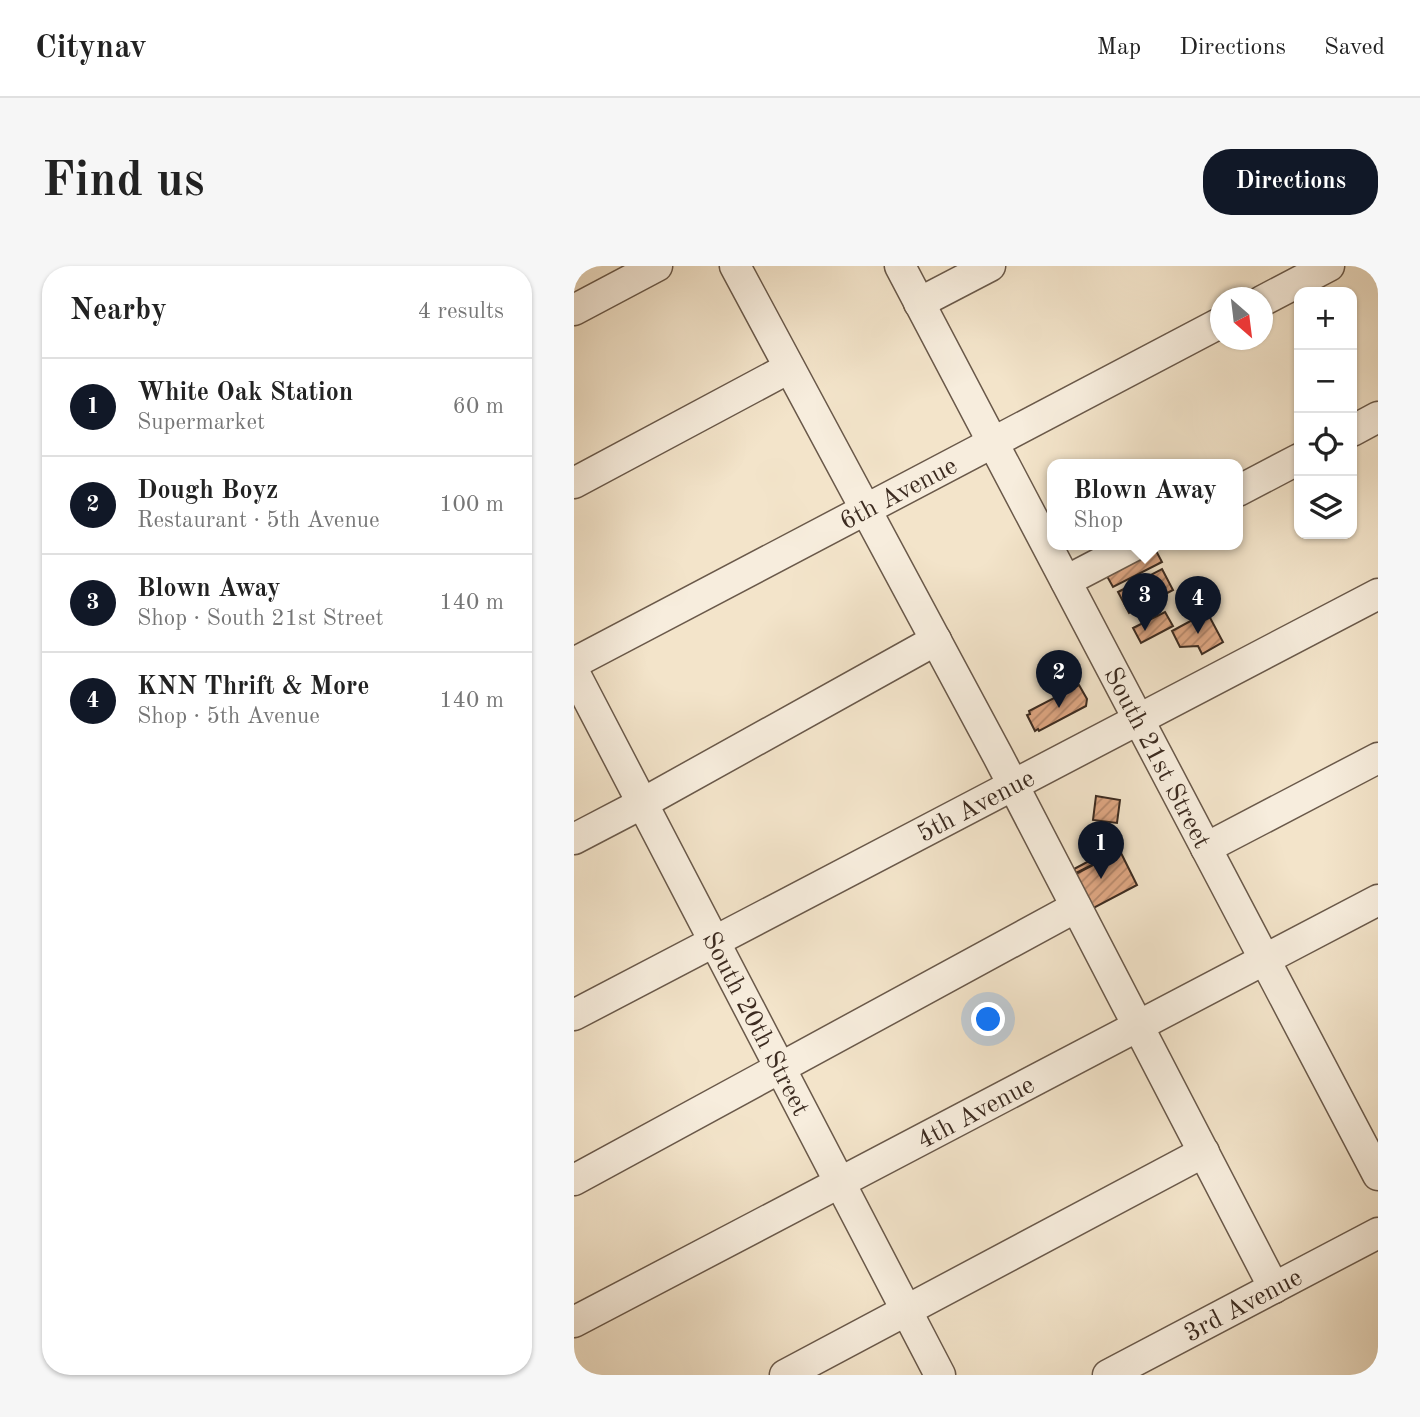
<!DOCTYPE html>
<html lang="en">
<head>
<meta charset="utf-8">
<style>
	body { margin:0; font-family:"Old Standard TT",serif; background:#f6f6f6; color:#222 }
	.controls { position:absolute; right:21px; top:21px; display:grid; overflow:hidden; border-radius:14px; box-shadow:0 2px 5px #0004 }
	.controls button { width:63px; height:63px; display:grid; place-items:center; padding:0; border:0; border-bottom:2px solid #e0e0e0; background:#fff; color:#222; font:35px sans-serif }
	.compass { position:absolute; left:636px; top:21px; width:63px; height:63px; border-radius:50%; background:#fff; box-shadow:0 2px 5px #0004; rotate:152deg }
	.you { position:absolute; left:415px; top:754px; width:24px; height:24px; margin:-18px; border:5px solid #fff; border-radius:50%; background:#1a73e8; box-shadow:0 0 0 10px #1a73e833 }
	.badge { display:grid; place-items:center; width:46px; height:46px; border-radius:50%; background:#111827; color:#fff; font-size:23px; font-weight:700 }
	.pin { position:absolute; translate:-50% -58px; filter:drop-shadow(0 2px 4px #0008) }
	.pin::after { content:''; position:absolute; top:37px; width:24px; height:21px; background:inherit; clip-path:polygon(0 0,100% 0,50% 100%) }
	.popup { position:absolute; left:473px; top:193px; width:196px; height:91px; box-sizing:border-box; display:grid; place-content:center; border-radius:14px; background:#fff; filter:drop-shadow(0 2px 5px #0005); font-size:23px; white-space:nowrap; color:#767676 }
	.popup b { font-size:26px; color:#222 }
	.popup::after { content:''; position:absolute; left:50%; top:100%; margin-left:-14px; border:14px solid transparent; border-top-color:#fff }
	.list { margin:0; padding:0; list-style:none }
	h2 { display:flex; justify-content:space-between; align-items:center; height:91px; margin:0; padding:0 28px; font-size:30px }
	h2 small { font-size:23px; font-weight:400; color:#767676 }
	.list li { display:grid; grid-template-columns:46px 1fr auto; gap:21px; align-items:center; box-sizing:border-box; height:98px; padding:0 28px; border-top:2px solid #e0e0e0 }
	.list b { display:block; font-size:26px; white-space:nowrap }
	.list p { margin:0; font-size:23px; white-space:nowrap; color:#767676 }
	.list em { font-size:23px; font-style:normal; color:#767676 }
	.icon { flex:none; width:38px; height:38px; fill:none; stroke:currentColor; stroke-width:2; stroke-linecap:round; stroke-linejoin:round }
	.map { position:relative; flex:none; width:804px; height:1109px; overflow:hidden; border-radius:28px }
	header { display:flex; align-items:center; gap:42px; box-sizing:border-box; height:98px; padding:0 35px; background:#fff; border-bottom:2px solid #e0e0e0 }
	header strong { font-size:33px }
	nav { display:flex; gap:38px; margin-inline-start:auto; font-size:24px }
	.intro { display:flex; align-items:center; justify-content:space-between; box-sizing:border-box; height:168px; padding:0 42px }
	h1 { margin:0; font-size:49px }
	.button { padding:18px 32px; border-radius:28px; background:#111827; color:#fff; font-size:24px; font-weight:700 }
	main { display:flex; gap:42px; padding:0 42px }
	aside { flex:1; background:#fff; border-radius:28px; box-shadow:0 2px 5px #0004 }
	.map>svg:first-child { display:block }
	.building { fill:url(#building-hatch); stroke:#3c2b20; stroke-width:2 }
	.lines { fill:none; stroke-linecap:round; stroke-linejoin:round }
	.minor-casing { stroke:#6a594a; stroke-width:33 }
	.minor { stroke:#f7eddd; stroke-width:30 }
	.labels { text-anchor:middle; stroke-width:6; stroke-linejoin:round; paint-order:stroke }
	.street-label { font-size:26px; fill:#3c2b20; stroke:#f7eddd }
</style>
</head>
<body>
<header>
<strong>Citynav</strong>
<nav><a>Map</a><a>Directions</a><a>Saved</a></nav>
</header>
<div class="intro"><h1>Find us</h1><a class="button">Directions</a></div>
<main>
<aside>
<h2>Nearby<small>4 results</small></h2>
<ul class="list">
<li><span class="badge">1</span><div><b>White Oak Station</b><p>Supermarket</p></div><em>60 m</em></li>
<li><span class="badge">2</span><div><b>Dough Boyz</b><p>Restaurant · 5th Avenue</p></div><em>100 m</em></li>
<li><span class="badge">3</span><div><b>Blown Away</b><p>Shop · South 21st Street</p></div><em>140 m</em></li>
<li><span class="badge">4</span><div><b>KNN Thrift &amp; More</b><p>Shop · 5th Avenue</p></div><em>140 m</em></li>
</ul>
</aside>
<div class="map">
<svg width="804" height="1109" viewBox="0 0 804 1109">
	<defs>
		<pattern id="building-hatch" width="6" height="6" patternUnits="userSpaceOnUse" patternTransform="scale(1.75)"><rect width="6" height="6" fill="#dea682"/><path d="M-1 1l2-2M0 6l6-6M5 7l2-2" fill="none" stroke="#b5876a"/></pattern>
	</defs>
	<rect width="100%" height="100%" fill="#f3e4ca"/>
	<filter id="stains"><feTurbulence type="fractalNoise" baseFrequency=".00286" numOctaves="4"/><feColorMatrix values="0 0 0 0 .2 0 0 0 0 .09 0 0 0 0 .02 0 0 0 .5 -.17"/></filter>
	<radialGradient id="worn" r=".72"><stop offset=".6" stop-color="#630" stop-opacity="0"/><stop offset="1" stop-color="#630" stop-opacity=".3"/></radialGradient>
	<!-- building -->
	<g class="building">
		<path d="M574,279H579L588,296L539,321L529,303Z"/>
		<path d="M588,303L599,324L555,347L544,326Z"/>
		<path d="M591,346L599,360L567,377L559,362Z"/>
		<path d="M633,346L649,376L628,388L624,380L606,381L598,365Z"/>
		<path d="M505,419L513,433L512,440L465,465L464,463L461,465L453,449L456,448L455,445Z"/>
		<path d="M522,530L546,534L543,557L519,554Z"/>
		<path d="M534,585L536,590L502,607L500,603Z"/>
		<path d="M546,585L563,619L512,646L494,612Z"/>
	</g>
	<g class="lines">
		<defs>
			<g id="minor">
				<path d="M161,0L424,490L700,1022"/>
				<path id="s1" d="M326,0L804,909"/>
				<path d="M688,35L755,0"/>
				<path d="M345,37L416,0"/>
				<path d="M0,44L83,0"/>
				<path d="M778,165L804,151"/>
				<path d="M0,217L215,102"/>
				<path d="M664,225L725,193"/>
				<path d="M492,315L561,279"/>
				<path id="s2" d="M0,397L646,57"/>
				<path id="s3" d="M0,406L366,1109"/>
				<path d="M0,573L69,537L362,374"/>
				<path d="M632,582L804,492"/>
				<path id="s4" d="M0,749L804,328"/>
				<path d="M0,914L502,641"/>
				<path id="s5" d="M0,1056L804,634"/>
				<path d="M211,1109L630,886"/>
				<path id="s6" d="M534,1109L804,967"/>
			</g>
		</defs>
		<!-- minor casing -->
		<use href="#minor" class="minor-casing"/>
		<!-- minor -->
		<use href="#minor" class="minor"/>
	</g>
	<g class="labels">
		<!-- street labels -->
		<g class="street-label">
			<text dy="9" stroke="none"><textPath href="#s2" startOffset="366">6th Avenue</textPath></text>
			<text dy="9" stroke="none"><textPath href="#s1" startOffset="555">South 21st Street</textPath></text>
			<text dy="9" stroke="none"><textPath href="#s4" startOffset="453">5th Avenue</textPath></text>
			<text dy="9" stroke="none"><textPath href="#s3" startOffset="396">South 20th Street</textPath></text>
			<text dy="9" stroke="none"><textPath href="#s5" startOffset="453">4th Avenue</textPath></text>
			<text dy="9" stroke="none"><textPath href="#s6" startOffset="152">3rd Avenue</textPath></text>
		</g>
	</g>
	<rect width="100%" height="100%" filter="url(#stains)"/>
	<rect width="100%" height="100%" fill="url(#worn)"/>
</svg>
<div class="controls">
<button>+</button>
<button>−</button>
<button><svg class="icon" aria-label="locate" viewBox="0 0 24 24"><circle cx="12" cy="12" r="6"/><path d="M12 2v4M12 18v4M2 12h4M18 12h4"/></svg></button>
<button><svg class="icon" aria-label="layers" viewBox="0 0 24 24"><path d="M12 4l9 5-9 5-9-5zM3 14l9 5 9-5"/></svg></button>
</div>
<svg class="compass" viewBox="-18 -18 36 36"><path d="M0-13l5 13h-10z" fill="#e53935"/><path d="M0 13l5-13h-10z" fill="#767676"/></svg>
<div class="you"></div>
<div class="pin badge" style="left:527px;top:613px">1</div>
<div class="pin badge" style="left:485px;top:442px">2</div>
<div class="pin badge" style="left:571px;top:365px">3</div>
<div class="popup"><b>Blown Away</b>Shop</div>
<div class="pin badge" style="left:624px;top:368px">4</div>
</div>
</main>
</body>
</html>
